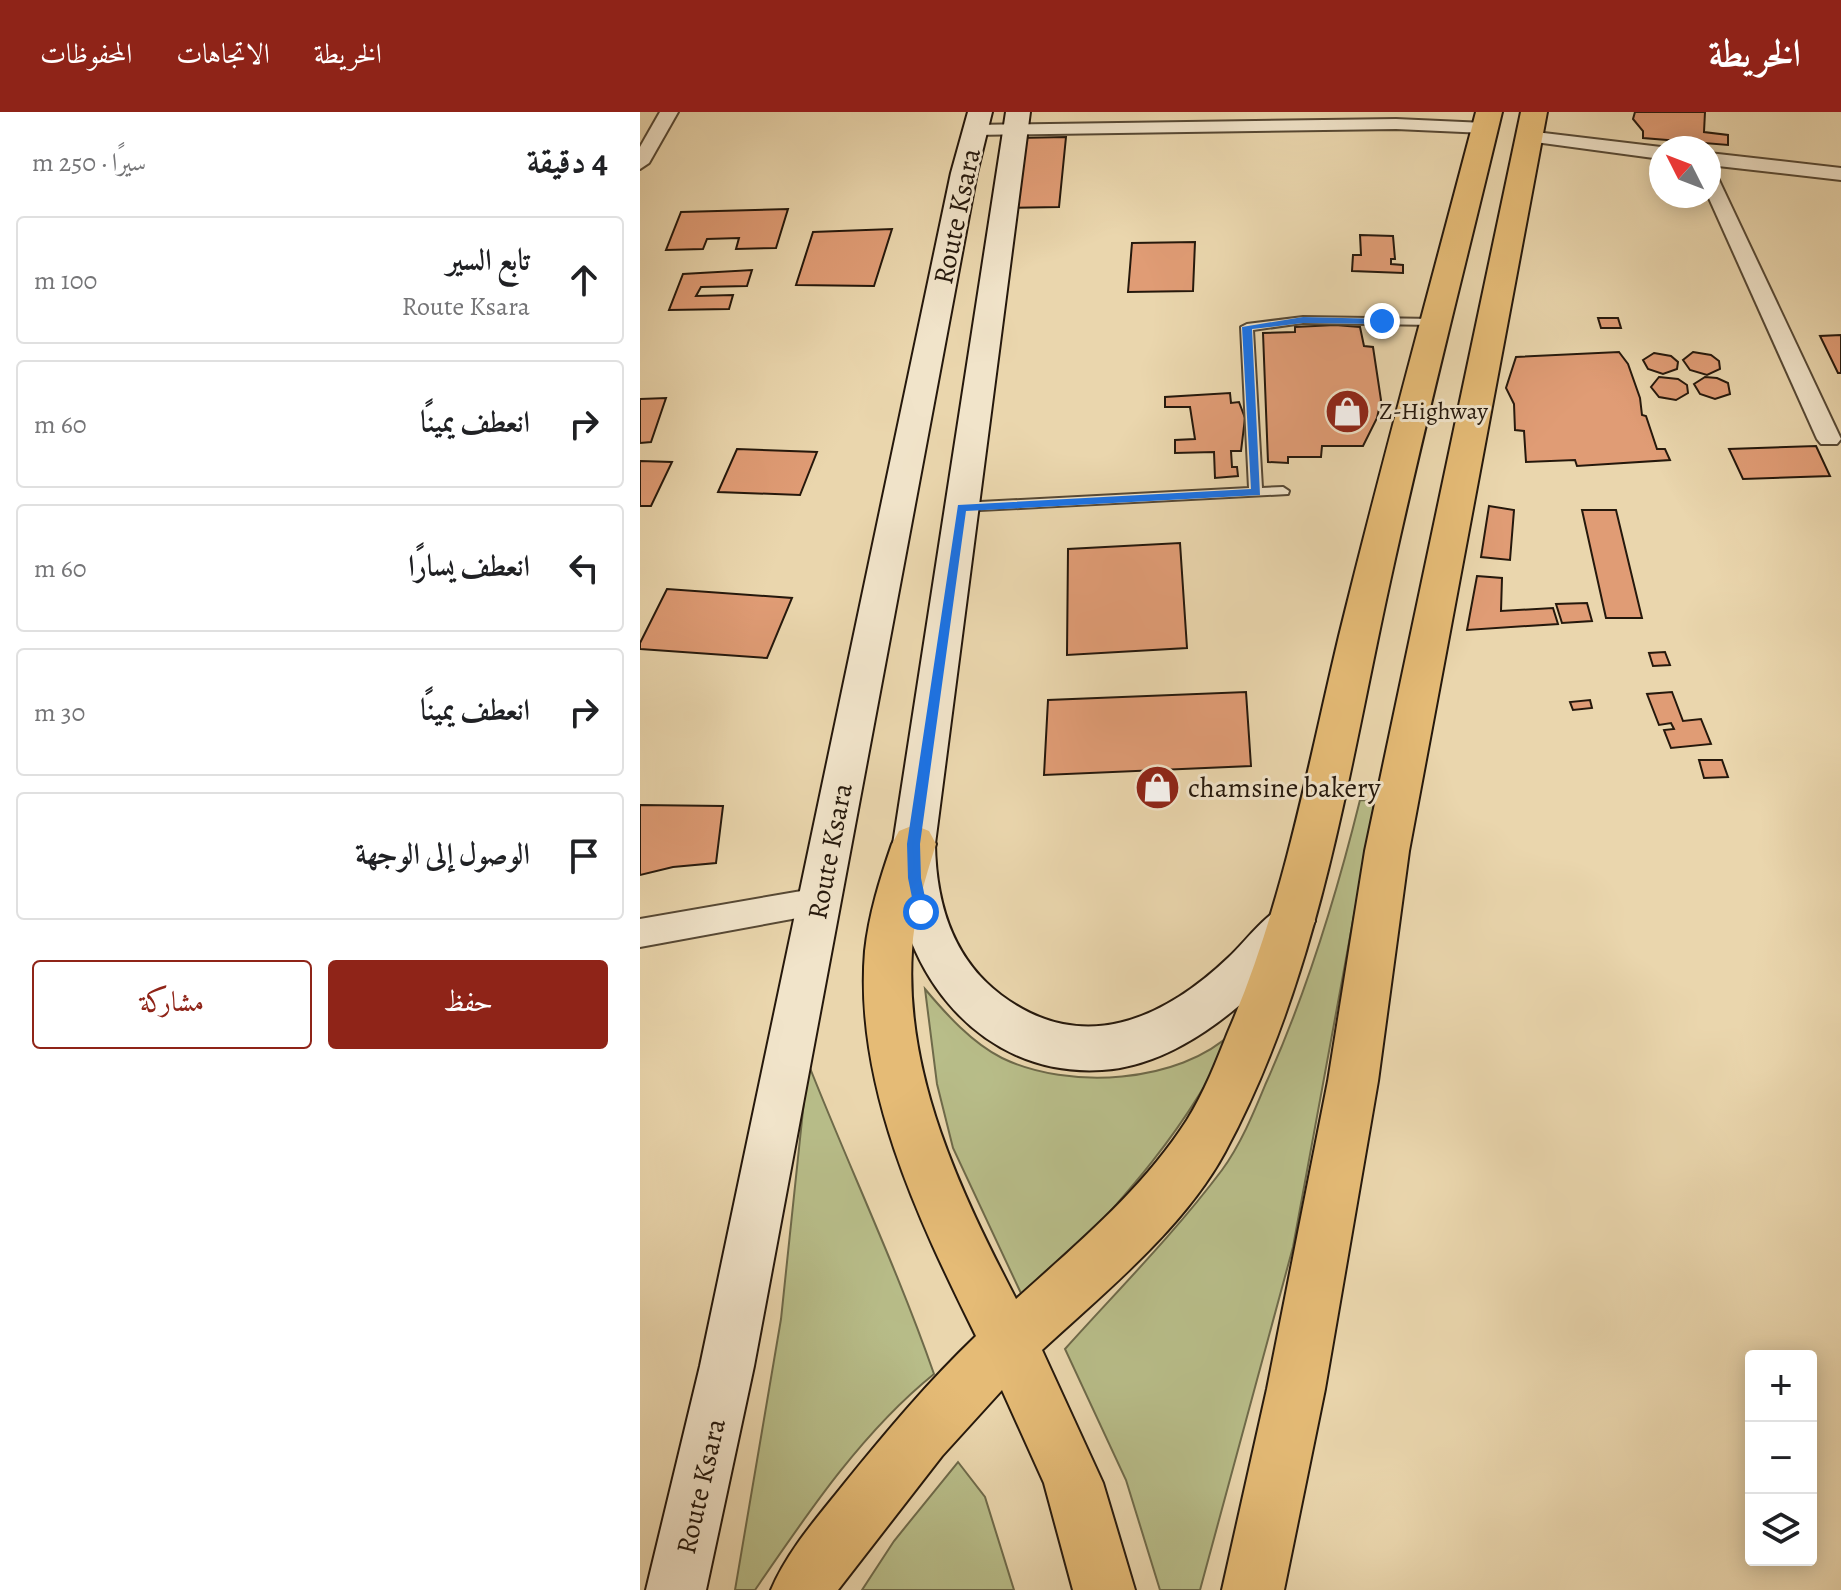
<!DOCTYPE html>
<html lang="ar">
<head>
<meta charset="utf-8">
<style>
	body { margin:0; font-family:Alegreya,Amiri,serif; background:#f2f2f2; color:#202124; direction:rtl }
	.controls { position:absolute; right:24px; bottom:24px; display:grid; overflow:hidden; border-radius:8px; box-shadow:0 4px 20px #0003 }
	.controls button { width:72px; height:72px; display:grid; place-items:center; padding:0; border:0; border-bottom:2px solid #e0e0e0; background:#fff; color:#202124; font:40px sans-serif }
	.compass { position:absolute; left:1009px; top:24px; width:72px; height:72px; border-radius:50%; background:#fff; box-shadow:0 4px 20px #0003; rotate:312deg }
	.stop { position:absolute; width:24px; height:24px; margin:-18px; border:6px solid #1a73e8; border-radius:50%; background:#fff }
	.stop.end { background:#1a73e8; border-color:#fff; box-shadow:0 2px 8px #0008 }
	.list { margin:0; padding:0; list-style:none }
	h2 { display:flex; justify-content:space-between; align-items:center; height:104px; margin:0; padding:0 32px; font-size:34px }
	h2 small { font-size:26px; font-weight:400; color:#757577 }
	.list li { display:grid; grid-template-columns:52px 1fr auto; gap:24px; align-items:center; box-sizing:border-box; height:128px; margin:0 16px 16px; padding:0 16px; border:2px solid #e0e0e0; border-radius:8px }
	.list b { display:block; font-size:30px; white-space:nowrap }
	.list p { margin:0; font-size:26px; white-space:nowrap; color:#757577 }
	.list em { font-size:26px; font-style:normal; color:#757577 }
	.actions { display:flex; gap:16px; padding:24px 32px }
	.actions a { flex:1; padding:18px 0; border:2px solid #8f2418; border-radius:8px; text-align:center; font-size:28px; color:#8f2418 }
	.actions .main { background:#8f2418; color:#fff }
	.icon { flex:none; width:44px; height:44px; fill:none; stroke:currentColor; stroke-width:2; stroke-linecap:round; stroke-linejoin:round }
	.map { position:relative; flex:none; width:1201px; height:1478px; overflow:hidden; direction:ltr }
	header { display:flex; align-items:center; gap:48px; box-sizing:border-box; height:112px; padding:0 40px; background:#8f2418; color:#fff }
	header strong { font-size:38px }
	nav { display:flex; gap:44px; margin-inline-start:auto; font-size:28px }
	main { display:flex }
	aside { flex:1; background:#fff }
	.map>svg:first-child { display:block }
	.green { fill:#b8bd89; stroke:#6e6a4a; stroke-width:2 }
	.building { fill:#e09c75; stroke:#25180c; stroke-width:2 }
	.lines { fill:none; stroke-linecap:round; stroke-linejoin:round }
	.service-casing { stroke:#564834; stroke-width:4 }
	.minor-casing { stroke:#564834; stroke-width:4 }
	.secondary-casing { stroke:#25180c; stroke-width:4 }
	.trunk-casing { stroke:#25180c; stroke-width:4 }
	.service { fill:#f1e4ca; fill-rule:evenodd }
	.minor { fill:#f1e4ca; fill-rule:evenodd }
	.secondary { fill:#f1e4ca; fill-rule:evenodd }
	.trunk { fill:#e5bb76; fill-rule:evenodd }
	.route { fill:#1a73e8 }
	.labels { text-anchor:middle; stroke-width:6; stroke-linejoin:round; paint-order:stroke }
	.far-poi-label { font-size:24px; fill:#25180c; stroke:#f1e4ca; text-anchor:start }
	.street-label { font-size:28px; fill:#25180c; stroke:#f1e4ca }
	.poi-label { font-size:28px; fill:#25180c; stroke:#f1e4ca; text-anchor:start }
</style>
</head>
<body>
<header>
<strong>الخريطة</strong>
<nav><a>الخريطة</a><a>الاتجاهات</a><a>المحفوظات</a></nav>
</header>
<main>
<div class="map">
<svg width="1201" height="1478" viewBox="0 0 1201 1478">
	<rect width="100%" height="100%" fill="#ead6ad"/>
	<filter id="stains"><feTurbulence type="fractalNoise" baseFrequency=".0025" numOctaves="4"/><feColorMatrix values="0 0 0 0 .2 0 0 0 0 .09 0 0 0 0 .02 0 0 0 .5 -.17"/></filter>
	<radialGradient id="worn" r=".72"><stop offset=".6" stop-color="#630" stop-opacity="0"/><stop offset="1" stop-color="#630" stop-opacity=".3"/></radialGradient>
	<!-- green -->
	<g class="green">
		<path d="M720,688L735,689L653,1135L560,1478H520L486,1368L425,1237C478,1178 534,1122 582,1058C601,1032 614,1000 626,971C667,880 696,785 720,688Z"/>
		<path d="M285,877C306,902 332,931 362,946C428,978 539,972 593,920C545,1026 464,1107 386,1192L313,1036L297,972Z"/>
		<path d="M168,951C209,1055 257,1156 294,1262C222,1320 167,1402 115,1478H95L141,1207Z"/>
		<path d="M318,1350L345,1385L374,1478H222L254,1429Z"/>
	</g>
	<!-- building -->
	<g class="building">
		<path d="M995,0H1065L1064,20L1088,23V33L1003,26V19L993,7Z"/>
		<path d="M426,25L419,95L367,96L377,26Z"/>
		<path d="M148,97L136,136L96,137L99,126L67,127L63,137L26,138L41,100Z"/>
		<path d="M252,117L234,174L156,173L173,120Z"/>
		<path d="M720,123L753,124L755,147H751V152L763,153V161L712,159L713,143H721Z"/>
		<path d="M555,130L553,179L488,180L492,131Z"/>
		<path d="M112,158L107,174L61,175L56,184L93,183L89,197L29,198L43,162Z"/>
		<path d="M958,206H978L981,216H961Z"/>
		<path d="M695,213L720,215L724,234L733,235L741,288L737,306L723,334H682L681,345H648V351L628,350L623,221L655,220V215Z"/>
		<path d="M1201,223V261H1198L1180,224Z"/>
		<path d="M979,240L988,252L1000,286L1002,303L1006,304L1017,337H1025L1030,348L937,354L935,348L886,350L884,319L875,318L874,292L866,276L876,245Z"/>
		<path d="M1053,240L1071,243L1079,249L1080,257L1067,263L1050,258L1043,248Z"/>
		<path d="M1014,241L1031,244L1038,250L1037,257L1023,262L1008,257L1003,248Z"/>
		<path d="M1019,265L1038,267L1047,273L1048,281L1036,288L1019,285L1011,275Z"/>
		<path d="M1065,265L1077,266L1088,271L1090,282L1075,287L1060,282L1054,272Z"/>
		<path d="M590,281L591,291L599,290L605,306L601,339H591L592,355H597L598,364L575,366L574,340L535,341V328L555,327L550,295H525V285Z"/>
		<path d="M26,286L11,330L0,331V287Z"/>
		<path d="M1176,334L1190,364L1103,367L1089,337Z"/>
		<path d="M97,337L177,340L160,383L78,380Z"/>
		<path d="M0,349L32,350L11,394H0Z"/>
		<path d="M849,394L874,398L870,448L841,445Z"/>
		<path d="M942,398H976L1002,506H966Z"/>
		<path d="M540,431L547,536L427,543L428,437Z"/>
		<path d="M837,464L862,466L861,499L913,496L918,512L827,518Z"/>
		<path d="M27,477L152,486L127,546L0,537V531Z"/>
		<path d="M947,491L952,509L922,511L916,492Z"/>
		<path d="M1025,540L1030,553L1013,554L1009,541Z"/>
		<path d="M606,580L611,654L404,663L408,588Z"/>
		<path d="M1032,580L1043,609L1061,607L1071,632L1031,636L1024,618L1034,617L1031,611L1019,613L1007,582Z"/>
		<path d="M950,588L952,596L933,598L930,590Z"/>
		<path d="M1059,648H1082L1088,665L1064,666Z"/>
		<path d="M0,693L83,694L76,751L33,755L0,763Z"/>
	</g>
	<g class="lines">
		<defs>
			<path id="service" d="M663,205L795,207L801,210L795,213L663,211L613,218L622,376L643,375L649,379L648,382L321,399L315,395L321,391L609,376L601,215L607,212Z"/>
			<g id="minor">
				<path d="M20,0H38L9,51L0,57V35Z"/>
				<path d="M756,7L845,11L854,16L845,21L756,17L334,23L325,18L334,13Z"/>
				<path d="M887,19L1021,35L1023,36L1021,47L881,28L878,24Z"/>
				<path d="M1069,41L1201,56V68L1069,53Z"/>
				<path d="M1069,60L1078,66L1201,327L1197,332H1181L1177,327L1068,84Z"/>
				<path d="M179,776L190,780L194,789L190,798L179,802L0,835V807Z"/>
			</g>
			<g id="secondary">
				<path d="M328,0H352L337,61L114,1254L66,1478H6L60,1254L311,61Z"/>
				<path d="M366,0H390L295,732C296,791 312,846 361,883C442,944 523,908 589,845C609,826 627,799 653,790L668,795L675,809C662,837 634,861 612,882C572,919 518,955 462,958C334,966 252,850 253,732Z"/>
			</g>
			<g id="trunk">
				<path d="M836,0H862C823,163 781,325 746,488C706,675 677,869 585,1040C544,1116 465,1180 402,1238L463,1371L495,1478H433L404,1371L362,1278L302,1344L198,1478H131C148,1438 177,1406 204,1372C246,1320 288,1270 336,1224C278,1107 214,973 225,839C229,802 240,767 252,732L259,719L274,713L289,719L296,732C285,767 274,803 272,839C264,963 321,1081 376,1187C437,1132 502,1078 547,1008C564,981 576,950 588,920C643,794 667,658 699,524C742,349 790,175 836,0Z"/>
				<path d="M881,0H907L769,739L738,969L685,1277L644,1478H582L627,1277L688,969L725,739Z"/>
			</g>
		</defs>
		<!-- service casing -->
		<use href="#service" class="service-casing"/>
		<!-- minor casing -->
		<use href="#minor" class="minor-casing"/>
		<!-- secondary casing -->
		<use href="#secondary" class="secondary-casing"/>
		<!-- trunk casing -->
		<use href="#trunk" class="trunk-casing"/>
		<!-- service -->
		<use href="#service" class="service"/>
		<!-- minor -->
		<use href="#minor" class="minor"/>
		<!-- secondary -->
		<use href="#secondary" class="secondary"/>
		<!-- trunk -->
		<use href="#trunk" class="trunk"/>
	</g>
	<!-- route -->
	<path class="route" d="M663,205L742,207L747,209L742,212L663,211L612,217L620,383L326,399L280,732L281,766L288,800L286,805H276L268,766L267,732L318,393L611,377L602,215Z"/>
	<!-- icons -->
	<defs>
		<symbol id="shop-disc" viewBox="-11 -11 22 22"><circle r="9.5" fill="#8f2418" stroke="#f1e4ca"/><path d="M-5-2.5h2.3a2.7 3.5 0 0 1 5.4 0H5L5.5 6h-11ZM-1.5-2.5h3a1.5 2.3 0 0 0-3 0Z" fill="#fff"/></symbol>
	</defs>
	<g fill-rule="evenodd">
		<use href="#shop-disc" x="682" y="274" width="51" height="51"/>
		<use href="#shop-disc" x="492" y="650" width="51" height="51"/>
	</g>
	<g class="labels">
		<!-- far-poi labels -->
		<g class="far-poi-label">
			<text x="739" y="307">Z-Highway</text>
		</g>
		<!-- street labels -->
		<g class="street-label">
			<text transform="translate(316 104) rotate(-78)" y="10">Route Ksara</text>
			<text transform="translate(189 739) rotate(-79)" y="10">Route Ksara</text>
			<text transform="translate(60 1374) rotate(-77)" y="10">Route Ksara</text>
		</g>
		<!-- poi labels -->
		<g class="poi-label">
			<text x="548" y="685">chamsine bakery</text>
		</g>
	</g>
	<rect width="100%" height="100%" filter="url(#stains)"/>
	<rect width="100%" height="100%" fill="url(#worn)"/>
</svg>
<div class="controls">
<button>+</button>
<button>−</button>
<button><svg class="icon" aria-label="layers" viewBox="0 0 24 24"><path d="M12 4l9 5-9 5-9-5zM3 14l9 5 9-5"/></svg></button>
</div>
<svg class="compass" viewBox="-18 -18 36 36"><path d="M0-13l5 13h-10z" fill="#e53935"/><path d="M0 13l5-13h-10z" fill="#757577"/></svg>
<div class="stop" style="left:281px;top:800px"></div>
<div class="stop end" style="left:742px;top:209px"></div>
</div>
<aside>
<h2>4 دقيقة<small>سيرًا · 250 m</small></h2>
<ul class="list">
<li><svg class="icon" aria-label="ahead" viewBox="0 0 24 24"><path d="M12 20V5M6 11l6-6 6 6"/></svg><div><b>تابع السير</b><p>Route Ksara</p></div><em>100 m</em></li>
<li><svg class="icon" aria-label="right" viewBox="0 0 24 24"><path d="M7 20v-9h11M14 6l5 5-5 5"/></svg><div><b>انعطف يمينًا</b></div><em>60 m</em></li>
<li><svg class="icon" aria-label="left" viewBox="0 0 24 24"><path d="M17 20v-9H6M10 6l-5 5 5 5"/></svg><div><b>انعطف يسارًا</b></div><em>60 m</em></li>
<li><svg class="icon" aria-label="right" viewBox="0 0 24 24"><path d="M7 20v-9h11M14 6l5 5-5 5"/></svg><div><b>انعطف يمينًا</b></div><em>30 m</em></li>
<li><svg class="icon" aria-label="arrive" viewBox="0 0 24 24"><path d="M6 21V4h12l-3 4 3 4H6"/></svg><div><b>الوصول إلى الوجهة</b></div></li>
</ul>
<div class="actions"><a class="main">حفظ</a><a>مشاركة</a></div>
</aside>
</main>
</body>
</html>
